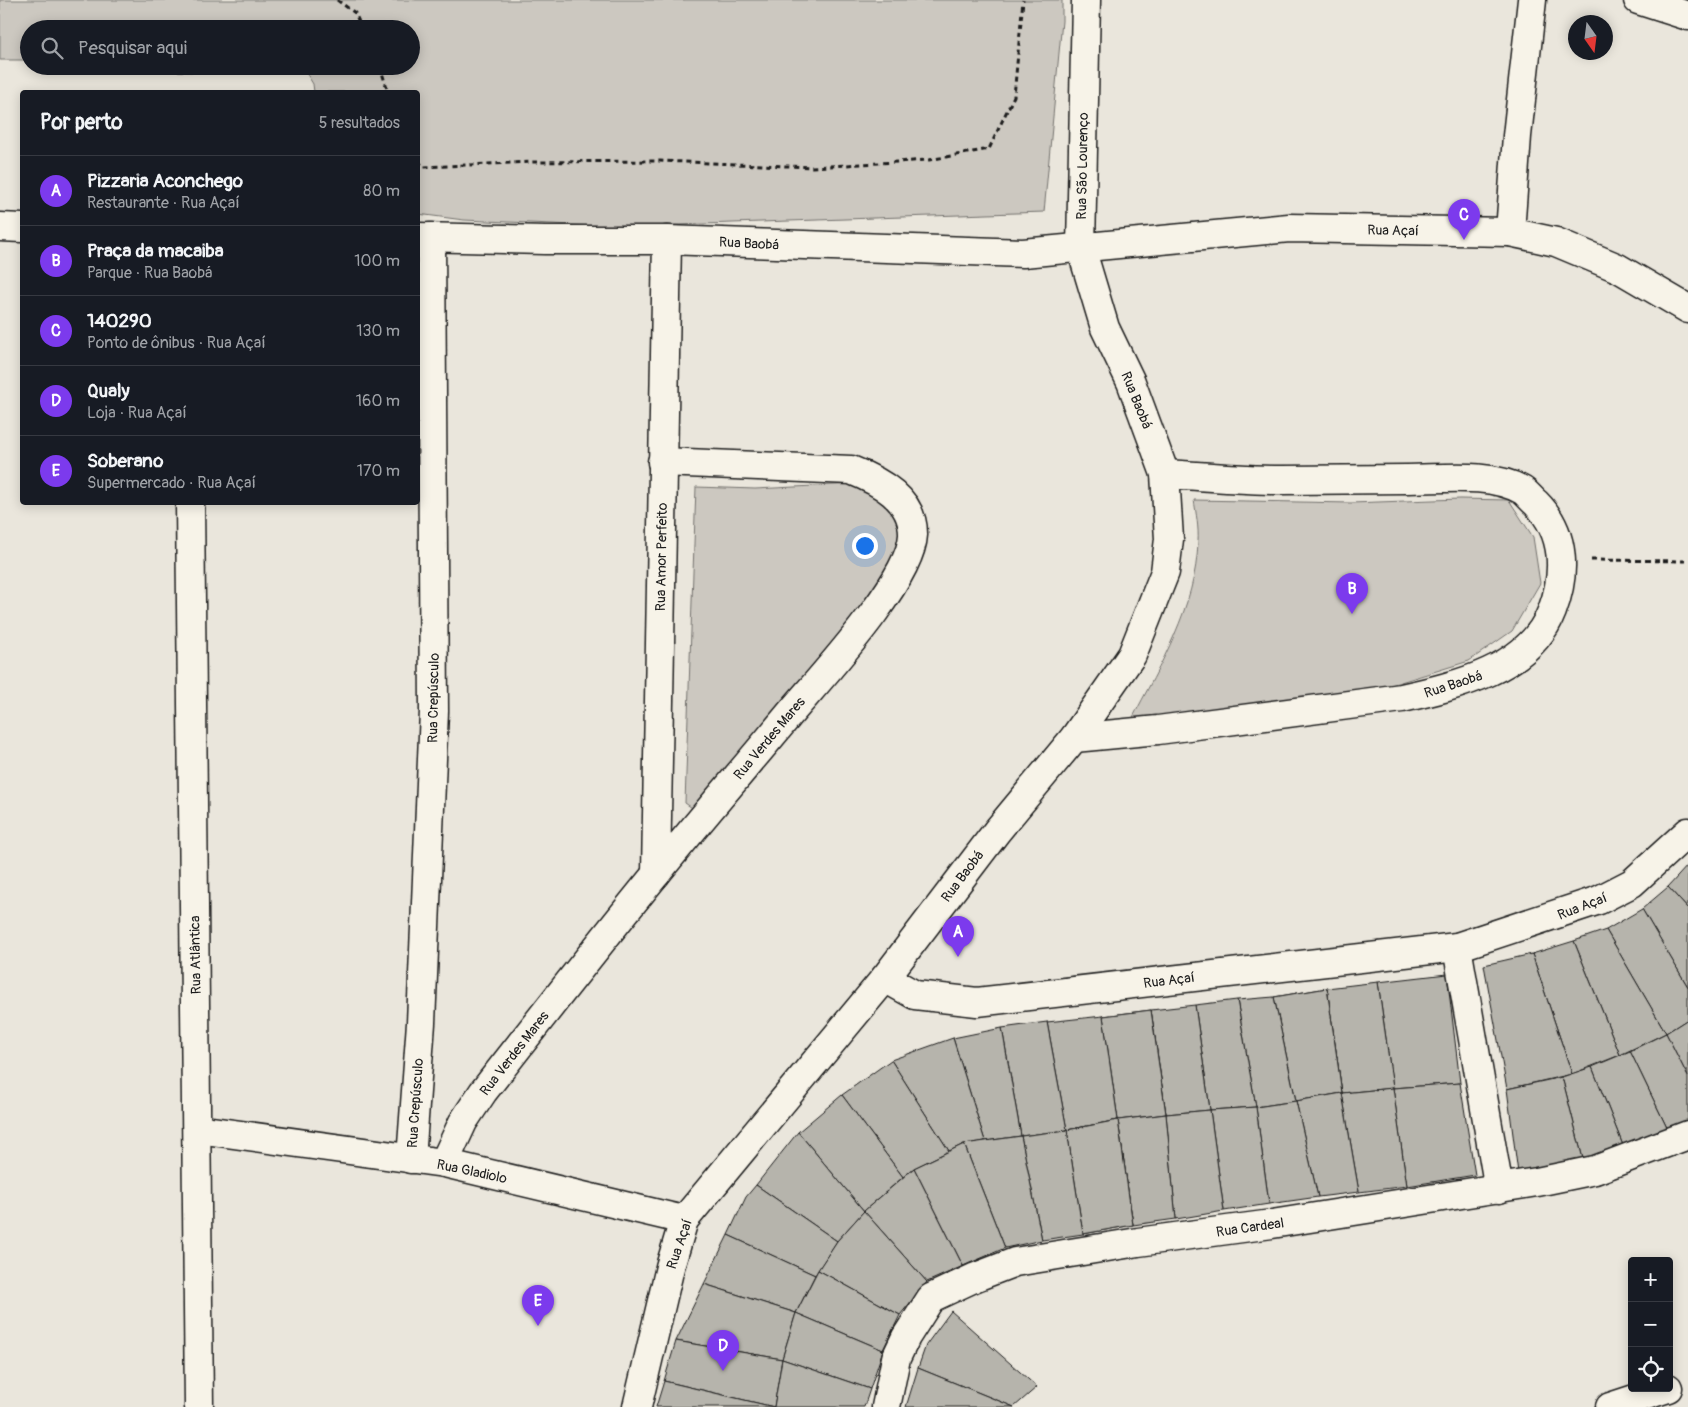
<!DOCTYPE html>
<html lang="pt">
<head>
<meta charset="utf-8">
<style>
	body { margin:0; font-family:Pangolin,sans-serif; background:#242831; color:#f1f3f6 }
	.controls { position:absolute; right:15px; bottom:15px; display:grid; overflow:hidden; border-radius:5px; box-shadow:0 2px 12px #0003 }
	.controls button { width:45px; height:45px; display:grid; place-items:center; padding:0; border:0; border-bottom:1px solid #363941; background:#171b24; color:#f1f3f6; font:25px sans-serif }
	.compass { position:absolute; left:1568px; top:15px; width:45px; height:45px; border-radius:50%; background:#171b24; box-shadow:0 2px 12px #0003; rotate:166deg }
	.you { position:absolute; left:864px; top:545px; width:18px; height:18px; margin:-12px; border:4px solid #fff; border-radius:50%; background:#1a73e8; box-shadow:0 0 0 8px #1a73e833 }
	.badge { display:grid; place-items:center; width:32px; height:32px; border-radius:50%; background:#7c3aed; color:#fff; font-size:16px; font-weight:700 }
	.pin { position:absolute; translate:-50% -41px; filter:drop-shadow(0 1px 2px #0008) }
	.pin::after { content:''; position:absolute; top:26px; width:18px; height:15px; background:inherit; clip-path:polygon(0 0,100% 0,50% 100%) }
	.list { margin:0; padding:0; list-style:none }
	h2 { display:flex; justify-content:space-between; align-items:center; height:65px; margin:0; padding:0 20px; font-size:21px }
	h2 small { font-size:16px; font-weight:400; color:#9ea1a6 }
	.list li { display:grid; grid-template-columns:32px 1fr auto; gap:15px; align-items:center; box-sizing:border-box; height:70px; padding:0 20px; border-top:1px solid #363941 }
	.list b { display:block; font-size:19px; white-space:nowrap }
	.list p { margin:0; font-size:16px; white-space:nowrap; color:#9ea1a6 }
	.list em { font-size:16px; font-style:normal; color:#9ea1a6 }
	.icon { flex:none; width:28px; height:28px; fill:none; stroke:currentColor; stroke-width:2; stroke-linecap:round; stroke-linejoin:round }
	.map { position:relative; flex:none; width:1688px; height:1407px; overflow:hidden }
	.search { position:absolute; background:#171b24; box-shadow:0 2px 12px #0003; left:20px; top:20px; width:400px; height:55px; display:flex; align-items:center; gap:12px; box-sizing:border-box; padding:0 18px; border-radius:28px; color:#9ea1a6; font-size:19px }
	.panel { position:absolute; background:#171b24; box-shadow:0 2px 12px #0003; left:20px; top:90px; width:400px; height:415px; border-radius:5px }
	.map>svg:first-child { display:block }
	.green { fill:#ccc8c0; stroke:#74726e }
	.building { fill:#b6b4ac; stroke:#1c1c1c }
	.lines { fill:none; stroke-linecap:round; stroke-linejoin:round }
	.minor-casing { stroke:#1c1c1c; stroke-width:31 }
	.path { stroke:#1c1c1c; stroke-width:3; stroke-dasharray:5 4; stroke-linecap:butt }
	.minor { stroke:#f7f3e8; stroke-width:28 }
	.labels { text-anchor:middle; stroke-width:4; stroke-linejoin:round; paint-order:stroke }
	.street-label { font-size:14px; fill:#1c1c1c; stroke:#f7f3e8 }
</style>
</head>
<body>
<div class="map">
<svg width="1688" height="1407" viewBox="0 0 1688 1407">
	<rect width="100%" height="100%" fill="#eae6dc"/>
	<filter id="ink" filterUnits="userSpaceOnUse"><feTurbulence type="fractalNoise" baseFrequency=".02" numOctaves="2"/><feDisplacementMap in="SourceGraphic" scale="10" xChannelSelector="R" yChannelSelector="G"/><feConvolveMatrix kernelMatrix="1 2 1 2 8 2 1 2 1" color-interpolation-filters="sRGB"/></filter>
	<g filter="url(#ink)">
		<!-- green -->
		<g class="green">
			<path d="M0,0H1062V21L1044,212L619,227L464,220L418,214V92H314L313,84L302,66H411V29H29V60H0Z"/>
			<path d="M111,66H259C211,77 160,70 111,66Z"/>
			<path d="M854,484L895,505L908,530L890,570L841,641L698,812L685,803L696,487L755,489Z"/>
			<path d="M1460,499L1509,500L1533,537L1540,583L1512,631L1469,661L1391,685L1131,721C1160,665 1196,606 1198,542C1199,528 1196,513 1194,500L1351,503Z"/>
		</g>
		<!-- building -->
		<g class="building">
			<path d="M1688,865V909L1668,887Z"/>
			<path d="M1668,887L1688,909V987L1642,909Z"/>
			<path d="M1642,909L1688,987V1019L1666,1033L1606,930Z"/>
			<path d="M1606,930L1666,1033L1620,1055L1574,941Z"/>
			<path d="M1574,941L1620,1055L1572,1074L1532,954Z"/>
			<path d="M1532,954L1572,1074L1507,1089L1484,965Z"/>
			<path d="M1447,974L1460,1083L1393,1088L1378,982Z"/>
			<path d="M1378,982L1393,1088L1342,1093L1327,988Z"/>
			<path d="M1327,988L1342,1093L1296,1101L1274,997Z"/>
			<path d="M1327,988L1342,1093L1296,1101L1274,997Z"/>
			<path d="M1274,997L1296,1101L1256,1107L1237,1000Z"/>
			<path d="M1237,1000L1256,1107L1210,1110L1195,1005Z"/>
			<path d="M1195,1005L1210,1110L1166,1114L1151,1010Z"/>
			<path d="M1151,1010L1166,1114L1118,1120L1103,1016Z"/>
			<path d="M1151,1010L1166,1114L1118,1120L1103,1016Z"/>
			<path d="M1103,1016L1118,1120L1067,1130L1047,1022Z"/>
			<path d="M1688,1019V1077L1666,1033Z"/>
			<path d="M1047,1022L1067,1130L1021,1136L1002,1028Z"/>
			<path d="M1002,1028L1021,1136L985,1141L953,1038Z"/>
			<path d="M1666,1033L1688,1077V1124L1669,1132L1630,1051Z"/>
			<path d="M953,1038L985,1141L964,1144L949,1151L891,1060Z"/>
			<path d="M1630,1051L1669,1132L1624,1148L1592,1067Z"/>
			<path d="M891,1060L949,1151L914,1168L903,1177L842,1095Z"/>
			<path d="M1592,1067L1624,1148L1584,1163L1562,1077Z"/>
			<path d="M1562,1077L1584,1163L1518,1173L1507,1089Z"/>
			<path d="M1460,1083L1475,1175L1407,1186L1393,1088Z"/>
			<path d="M1393,1088L1407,1186L1359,1192L1342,1093Z"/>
			<path d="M1342,1093L1359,1192L1318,1197L1296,1101Z"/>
			<path d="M842,1095L903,1177L864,1211L798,1132Z"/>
			<path d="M1296,1101L1318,1197L1269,1204L1256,1107Z"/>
			<path d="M1256,1107L1269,1204L1224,1211L1210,1110Z"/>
			<path d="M1210,1110L1224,1211L1176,1219L1166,1114Z"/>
			<path d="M1166,1114L1176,1219L1133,1225L1118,1120Z"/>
			<path d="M1118,1120L1133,1225L1083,1234L1067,1130Z"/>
			<path d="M1118,1120L1133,1225L1083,1234L1067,1130Z"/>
			<path d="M1067,1130L1083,1234L1042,1240L1021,1136Z"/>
			<path d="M798,1132L864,1211L837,1241L756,1185Z"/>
			<path d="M1021,1136L1042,1240L1005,1248L964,1144Z"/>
			<path d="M964,1144L1005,1248L963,1266L914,1168Z"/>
			<path d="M914,1168L963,1266L927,1282L864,1211Z"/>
			<path d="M756,1185L837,1241L815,1275L728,1235L746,1197Z"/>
			<path d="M864,1211L927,1282L900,1315L818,1270L837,1241Z"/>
			<path d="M728,1235L815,1275L796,1313L704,1284Z"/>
			<path d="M818,1270L900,1315L883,1350L796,1313Z"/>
			<path d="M704,1284L796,1313L782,1359L676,1341Z"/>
			<path d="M951,1311L1037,1387L1014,1407L918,1368L926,1345Z"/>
			<path d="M796,1313L883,1350L870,1389L782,1359Z"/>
			<path d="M676,1341L782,1359L774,1407L664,1381Z"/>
			<path d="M782,1359L870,1389L864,1407H774Z"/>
			<path d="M918,1368L1014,1407H906Z"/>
			<path d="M664,1381L774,1407H656Z"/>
		</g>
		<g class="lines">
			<defs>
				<g id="minor">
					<path d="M1638,0L1688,16"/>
					<path d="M0,227L22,228"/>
					<path d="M1510,232L1517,136L1532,0"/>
					<path d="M418,237L545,240H667L1023,253L1289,228L1510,232L1556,242L1618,268L1688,309"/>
					<path d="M190,502L199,1407"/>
					<path d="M1074,738L1158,730L1402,698C1456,686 1530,669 1552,611C1566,574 1566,533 1536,503C1531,499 1527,493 1522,490C1489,472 1443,479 1407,479C1365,479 1323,480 1282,480C1243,480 1204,476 1165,474"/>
					<path d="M656,874L667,240"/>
					<path d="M1457,947L1499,1189"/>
					<path d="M885,978L915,995L977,1002L1457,947L1599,900L1632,883L1688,832"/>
					<path d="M197,1129L444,1163L684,1220"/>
					<path d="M411,1159L421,1023L434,711L431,237"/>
					<path d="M444,1163L463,1122L483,1092C540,1019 597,946 656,874C699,821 744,769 788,716C819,679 911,581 913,535C914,499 879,481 851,470L662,462"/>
					<path d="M637,1407L670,1267L684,1220L885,978L997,831L1074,738L1132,655L1165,572L1169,539L1165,474L1131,382L1105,328L1081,248L1086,0"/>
					<path d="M886,1407L896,1358L906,1337L931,1298L976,1277L1015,1262L1138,1242L1272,1224L1537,1182L1595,1170L1688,1135"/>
					<path d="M1610,1407L1668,1388"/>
				</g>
			</defs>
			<!-- minor casing -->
			<use href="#minor" class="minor-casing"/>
			<!-- path -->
			<g class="path">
				<path d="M337,0L355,13L362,29"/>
				<path d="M380,66L388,92"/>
				<path d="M418,161L424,167L533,162L660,161L812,167L929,160L989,149L1014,96L1023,0"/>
				<path d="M1591,560L1688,561"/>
			</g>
			<!-- minor -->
			<use href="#minor" class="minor"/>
		</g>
	</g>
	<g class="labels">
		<!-- street labels -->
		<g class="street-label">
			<text transform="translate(1082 166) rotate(-89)" y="5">Rua São Lourenço</text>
			<text transform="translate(1393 230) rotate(1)" y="5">Rua Açaí</text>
			<text transform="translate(749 243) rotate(3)" y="5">Rua Baobá</text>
			<text transform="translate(1137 400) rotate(68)" y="5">Rua Baobá</text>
			<text transform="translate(661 557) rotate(-89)" y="5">Rua Amor Perfeito</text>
			<text transform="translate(1453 684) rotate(-18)" y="5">Rua Baobá</text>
			<text transform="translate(433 698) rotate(-89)" y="5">Rua Crepúsculo</text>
			<text transform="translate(769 738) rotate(-50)" y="5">Rua Verdes Mares</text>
			<text transform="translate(962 876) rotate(-53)" y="5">Rua Baobá</text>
			<text transform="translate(1582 906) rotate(-21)" y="5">Rua Açaí</text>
			<text transform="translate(195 955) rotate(-91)" y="5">Rua Atlântica</text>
			<text transform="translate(1169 980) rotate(-7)" y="5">Rua Açaí</text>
			<text transform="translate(514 1053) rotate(-52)" y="5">Rua Verdes Mares</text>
			<text transform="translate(415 1103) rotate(-86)" y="5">Rua Crepúsculo</text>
			<text transform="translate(472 1171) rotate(12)" y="5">Rua Gladiolo</text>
			<text transform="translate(1250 1227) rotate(-8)" y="5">Rua Cardeal</text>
			<text transform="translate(679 1244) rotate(-71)" y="5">Rua Açaí</text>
		</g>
	</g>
</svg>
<div class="controls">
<button>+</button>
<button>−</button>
<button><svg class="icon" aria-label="locate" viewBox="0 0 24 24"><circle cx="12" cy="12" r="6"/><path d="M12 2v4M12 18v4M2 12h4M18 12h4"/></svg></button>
</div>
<svg class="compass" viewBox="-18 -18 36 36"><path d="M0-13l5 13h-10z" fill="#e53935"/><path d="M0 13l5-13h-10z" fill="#9ea1a6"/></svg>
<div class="you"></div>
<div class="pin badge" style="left:958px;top:957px">A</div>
<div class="pin badge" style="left:1352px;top:614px">B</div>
<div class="pin badge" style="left:1464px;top:240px">C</div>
<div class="pin badge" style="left:723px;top:1371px">D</div>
<div class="pin badge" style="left:538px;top:1326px">E</div>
<div class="search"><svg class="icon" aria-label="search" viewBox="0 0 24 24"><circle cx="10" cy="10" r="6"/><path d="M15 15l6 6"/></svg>Pesquisar aqui</div>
<section class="panel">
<h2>Por perto<small>5 resultados</small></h2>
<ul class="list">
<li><span class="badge">A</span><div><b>Pizzaria Aconchego</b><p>Restaurante · Rua Açaí</p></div><em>80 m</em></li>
<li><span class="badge">B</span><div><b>Praça da macaiba</b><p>Parque · Rua Baobá</p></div><em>100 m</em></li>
<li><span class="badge">C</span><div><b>140290</b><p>Ponto de ônibus · Rua Açaí</p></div><em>130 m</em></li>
<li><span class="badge">D</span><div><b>Qualy</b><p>Loja · Rua Açaí</p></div><em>160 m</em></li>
<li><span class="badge">E</span><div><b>Soberano</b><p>Supermercado · Rua Açaí</p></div><em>170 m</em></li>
</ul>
</section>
</div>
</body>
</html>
